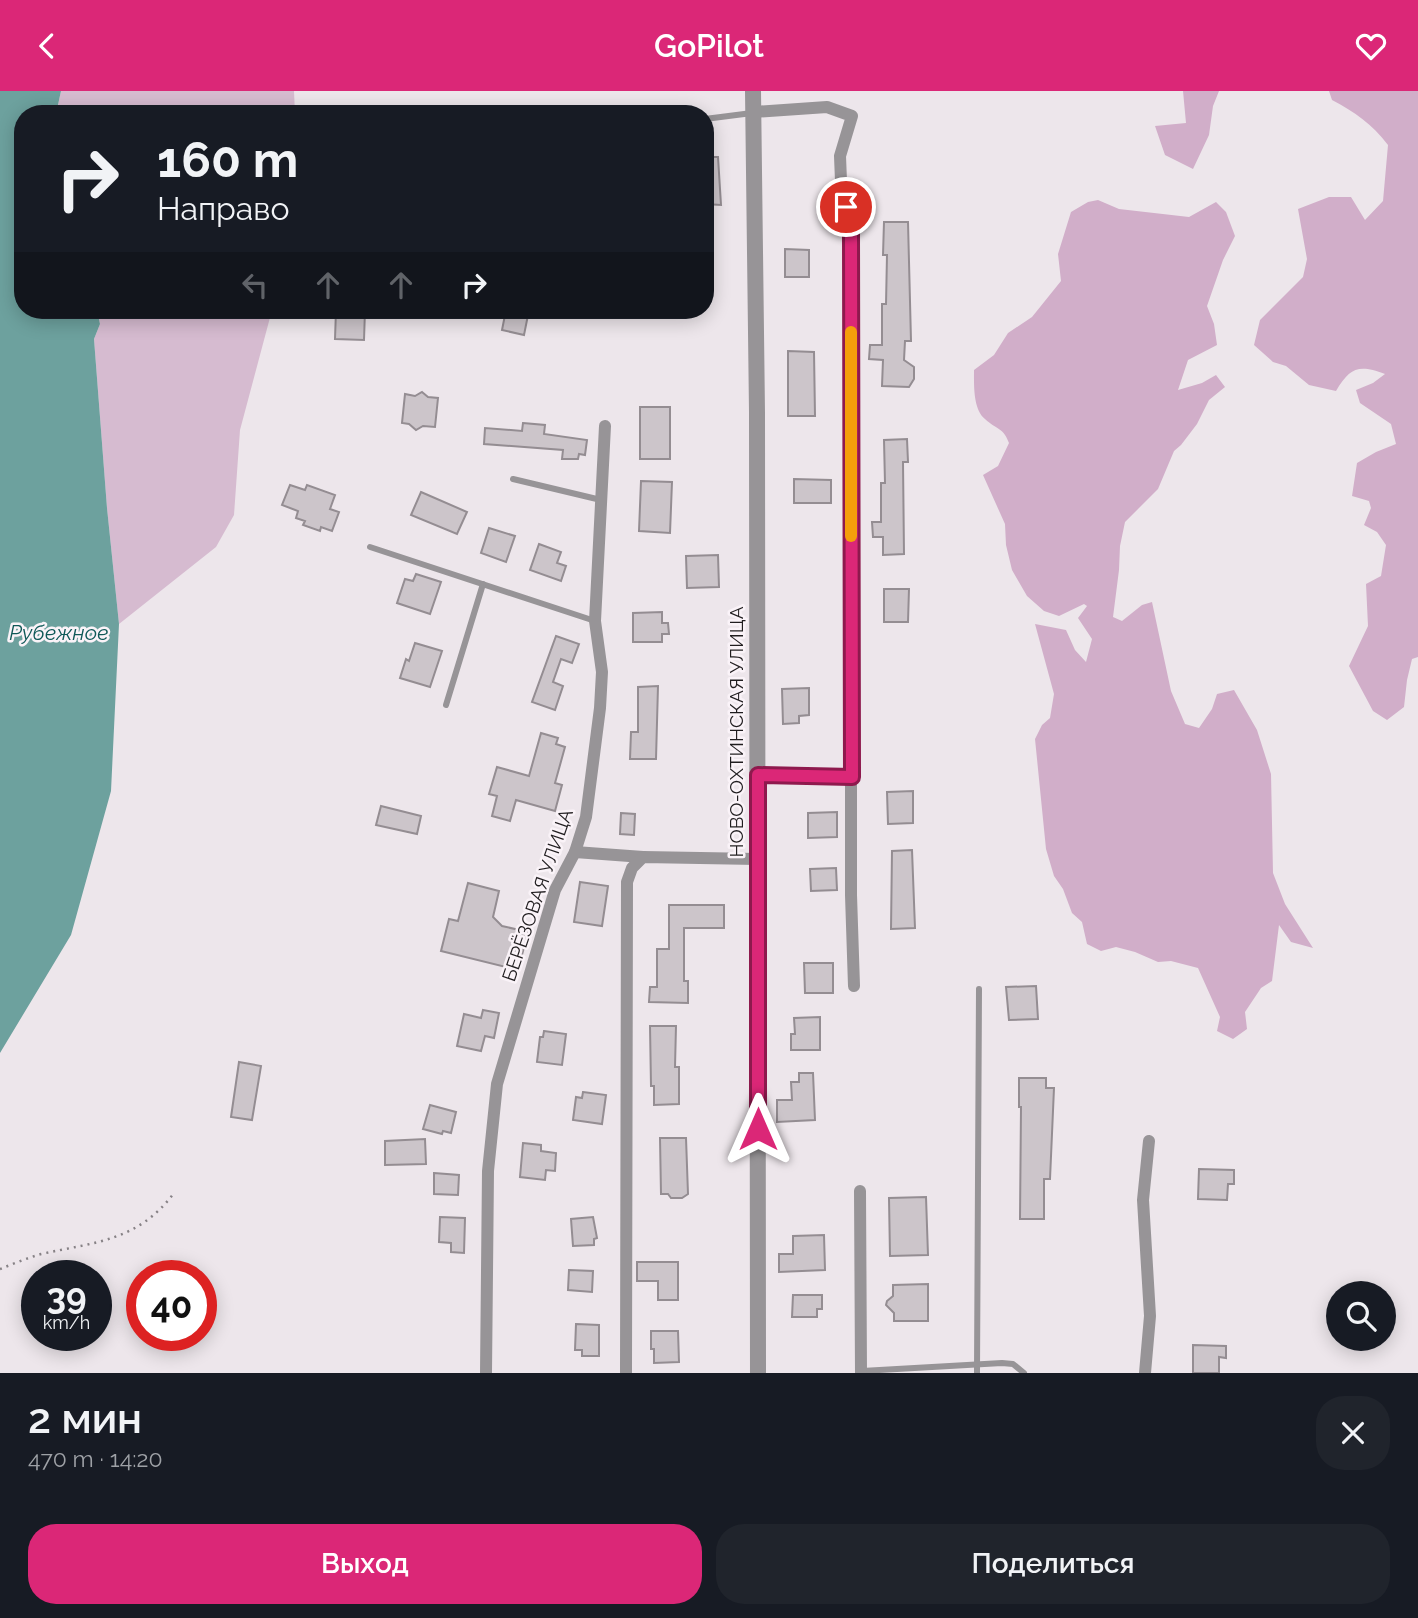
<!DOCTYPE html>
<html lang="ru">
<head>
<meta charset="utf-8">
<style>
	:root { --surface:#171b24; --page:#20242c; --text:#f1f3f6; --muted:#9ea1a6; --accent:#db2777 }
	body { margin:0; font-family:Raleway,sans-serif; background:var(--page); color:var(--text); height:100vh; display:flex; flex-direction:column; font-size:26px; white-space:nowrap }
	* { box-sizing:border-box; margin:0 }
	p { font-size:23px; color:var(--muted) }
	.icon { flex:none; width:38px; height:38px; fill:none; stroke:currentColor; stroke-width:2; stroke-linecap:round; stroke-linejoin:round }
	.map { position:relative; height:1282px; overflow:hidden }
	.drawer { display:flex; flex-direction:column; background:var(--surface); flex:1 }
	.drawer>* { flex:none }
	.top-card { position:absolute; left:14px; top:14px; width:700px; height:214px; border-radius:28px; box-shadow:0 4px 18px #0003; background:#171b24; color:var(--text); overflow:hidden }
	.controls { position:absolute; left:1326px; top:1190px; display:grid; gap:14px }
	.controls a { display:grid; place-items:center; width:70px; height:70px; border-radius:50%; background:var(--surface); box-shadow:0 4px 18px #0003; font-size:35px }
	.speed { position:absolute; left:21px; top:1169px; display:flex; gap:14px; font-size:35px; font-weight:700; text-align:center }
	.speed>* { display:grid; place-content:center; width:91px; height:91px; border-radius:50%; background:var(--surface); box-shadow:0 4px 18px #0003; line-height:1 }
	.speed small { font-size:18px; font-weight:400 }
	.speed .limit { border:10px solid #d22; background:#fff; color:#111 }
	.pin { position:absolute; display:grid; place-items:center; width:60px; height:60px; color:#fff; margin:-30px; border:4px solid #fff; border-radius:50%; box-shadow:0 2px 7px #0007 }
	.me { position:absolute; width:77px; margin:-38px; rotate:0deg; stroke-linejoin:round; filter:drop-shadow(0 0 5px #0008) }
	.turn { display:flex; align-items:center; gap:24px; height:147px; padding:0 28px; font-size:32px }
	.turn .icon { width:91px; height:91px; stroke-width:2.5 }
	.turn b { display:block; font-size:49px; line-height:60px }
	.lanes { display:flex; align-items:center; height:66px; padding:0 28px; background:#0003; justify-content:center; gap:35px; direction:ltr }
	.lanes .off { opacity:.35 }
	.round { display:grid; place-items:center; flex:none; width:74px; height:74px; border-radius:28px; background:var(--page) }
	.head { display:flex; align-items:center; justify-content:space-between; height:119px; padding:0 28px }
	h1 { font-size:42px; font-weight:600; line-height:52px }
	.action { display:flex; gap:14px; margin-top:auto; padding:14px 28px }
	.action a { flex:1; height:80px; border-radius:28px; background:var(--accent); color:#fff; font-size:28px; font-weight:600; line-height:80px; text-align:center }
	.action a+a { background:var(--page); color:var(--text) }
	header { display:flex; justify-content:space-between; align-items:center; height:91px; padding:0 28px; background:var(--accent); color:#fff; font-size:32px; font-weight:600 }
	.map>svg:first-child { display:block }
	.green { fill:#d6bbd0 }
	.forest { fill:#d1aec9 }
	.water { fill:#6da19e }
	.building { fill:#ccc5ca; stroke:#948d92; stroke-width:2 }
	.lines { fill:none; stroke-linecap:round; stroke-linejoin:round }
	.path { stroke:#878286; stroke-width:2.5; stroke-dasharray:2 5; stroke-linecap:butt }
	.service { stroke:#979497; stroke-width:6 }
	.minor { stroke:#979497; stroke-width:12 }
	.tertiary { stroke:#979497; stroke-width:16 }
	.route-casing { stroke:#8e194d; stroke-width:18 }
	.route { stroke:#db2777; stroke-width:12 }
	.slow { stroke:#f59e0b; stroke-width:12 }
	.labels { text-anchor:middle; stroke-width:5; stroke-linejoin:round; paint-order:stroke }
	.street-label { font-size:19px; fill:#201d1f; stroke:#faf3f8 }
	.water-label { font-size:21px; font-style:italic; fill:#0f5958; stroke:#faf3f8 }
</style>
</head>
<body>
<header><svg class="icon" aria-label="back" viewBox="0 0 24 24"><path d="M15 5l-7 7 7 7"/></svg>GoPilot<svg class="icon" aria-label="heart" viewBox="0 0 24 24"><path d="M12 20l-8-8c-3-5 5-10 8-4 3-6 11-1 8 4z"/></svg></header>
<div class="map">
<svg width="1418" height="1282" viewBox="0 0 1418 1282">
	<rect width="100%" height="100%" fill="#ede6eb"/>
	<g class="green">
		<path d="M61,0H294L295,23H56Z"/>
		<path d="M97,219H272L240,339L234,424L216,456L119,533L107,417L94,248L100,233Z"/>
	</g>
	<g class="forest">
		<path d="M1183,0H1219L1213,15L1209,44L1193,78L1165,64L1155,35L1186,32Z"/>
		<path d="M1329,0H1418V566L1412,568L1407,589L1404,616L1387,629L1373,620L1349,575L1368,535L1366,493L1381,485L1386,454L1377,441L1364,434L1371,417L1369,410L1352,405L1357,372L1376,361L1396,353L1391,333L1360,312L1356,299L1373,292L1385,283C1358,273 1350,277 1336,300L1309,294L1286,275L1273,271L1254,254L1260,229L1303,186L1307,168L1298,118L1329,106H1351L1365,129L1383,110L1388,54C1372,33 1355,21 1332,9Z"/>
		<path d="M1098,109L1119,118L1189,126L1216,111L1226,121L1235,145L1223,169L1207,215L1214,233L1217,254L1188,269L1178,299L1202,292L1216,284L1225,296L1209,309L1197,333L1181,354L1174,360L1158,398L1125,431L1120,455L1119,479L1113,526L1122,530L1142,514L1152,511L1171,600L1185,633L1199,637L1212,618L1217,603L1234,599L1257,639L1271,683L1273,782L1285,813L1313,857L1291,851L1279,834L1272,890L1261,897L1245,921L1247,938L1233,948L1217,940L1220,926L1198,877L1171,870L1158,871L1135,861L1116,856L1101,860L1087,853L1082,831L1072,822L1063,798L1054,785L1046,758L1035,648L1042,634L1050,627L1054,603L1035,533L1066,539L1075,559L1086,571L1092,548L1078,527L1087,515L1084,513L1059,525L1044,520L1027,505L1012,479L1006,454L1005,433L983,384L998,375L1009,352C1003,336 997,339 985,328C973,318 974,294 974,279L994,264L1008,242L1032,226L1061,190L1058,163L1071,121L1088,111Z"/>
	</g>
	<path class="water" d="M0,0H61L56,23H23V219H97L100,233L94,248L107,417L119,533L111,700L71,844L0,962Z"/>
	<g class="building">
		<path d="M705,66H718L721,114L705,113Z"/>
		<path d="M884,131H908L911,250H905L904,269L914,276V288L909,296L882,295L883,269L869,268L870,254H882V213H886L887,164H883Z"/>
		<path d="M785,158L809,159V186H785Z"/>
		<path d="M336,219H365L364,249L335,248Z"/>
		<path d="M506,219H529L524,244L502,239Z"/>
		<path d="M788,260L814,261L815,325H788Z"/>
		<path d="M422,301L428,306L438,307L435,336L423,335L416,339L409,333L402,332L405,303L415,305Z"/>
		<rect x="640" y="316" width="30" height="52"/>
		<path d="M523,332L545,334L544,343L587,349L585,364L579,363L578,368H562L563,359L484,353L485,337L522,340Z"/>
		<path d="M907,348L908,371H903L904,463L883,464V446H873L872,431H881V392H885L884,349Z"/>
		<path d="M794,388L831,389V412H794Z"/>
		<path d="M641,390L672,391L670,442L639,440Z"/>
		<path d="M290,394L305,399L307,394L335,404L330,418L339,421L332,440L321,436L320,440L303,434L305,430L296,427L298,420L282,414Z"/>
		<path d="M421,401L467,421L457,443L411,424Z"/>
		<path d="M489,437L515,445L506,471L481,462Z"/>
		<path d="M539,453L561,461L557,472L566,475L561,490L530,479Z"/>
		<path d="M718,464L719,496L687,497L686,465Z"/>
		<path d="M416,483L441,491L430,523L397,512L405,488L413,490Z"/>
		<path d="M884,498H909L908,531H884Z"/>
		<path d="M662,521V532H668L669,543H662V551H633V522Z"/>
		<path d="M556,545L579,553L572,572L561,568L553,591L563,595L555,619L532,611Z"/>
		<path d="M415,552L442,560L430,596L400,587L406,568L409,570Z"/>
		<path d="M658,595L656,668H630L631,641H638V596Z"/>
		<path d="M809,597V624L799,625V632L783,633L782,598Z"/>
		<path d="M541,642L558,647L556,653L565,656L555,692L562,694L555,720L516,709L510,730L492,725L497,705L489,703L497,676L529,685Z"/>
		<path d="M913,700V732L888,733L887,701Z"/>
		<path d="M381,715L421,725L417,743L376,734Z"/>
		<path d="M837,721V746L808,747V722Z"/>
		<path d="M621,722L635,723L634,744L620,743Z"/>
		<path d="M912,759L915,837L891,838L892,760Z"/>
		<path d="M836,777L837,799L811,800L810,778Z"/>
		<path d="M580,791L608,795L602,835L574,831Z"/>
		<path d="M468,792L499,800L493,826L502,835L528,841L518,879L441,860L449,828L458,830Z"/>
		<path d="M669,814H724V837H684V890H688V912L649,911L650,896H657V858H669Z"/>
		<path d="M804,872H833V902H805Z"/>
		<path d="M1036,895L1038,928L1009,929L1006,896Z"/>
		<path d="M483,919L499,922L494,947L485,945L481,960L457,955L464,923L481,927Z"/>
		<path d="M820,926V959H791V943H795L794,927Z"/>
		<path d="M650,935H676L675,976H679V1013L654,1014V995H651Z"/>
		<path d="M544,940L566,943L562,974L537,971L540,946H543Z"/>
		<path d="M239,971L261,975L252,1029L231,1026Z"/>
		<path d="M799,982H813L815,1029L777,1031V1009H792L791,991H799Z"/>
		<path d="M1019,987H1046V997H1054L1050,1088H1044V1128H1020L1021,1016H1019Z"/>
		<path d="M583,1001L606,1004L602,1033L573,1029L576,1006L582,1007Z"/>
		<path d="M430,1014L456,1021L451,1042L443,1040L442,1043L423,1038Z"/>
		<path d="M660,1047H686L688,1103L682,1107H671L668,1103H661Z"/>
		<path d="M425,1048L426,1073L385,1074V1050Z"/>
		<path d="M523,1052L541,1054V1060L556,1062L555,1080L546,1079L545,1089L520,1086Z"/>
		<path d="M1199,1078L1234,1079V1093H1228L1227,1109L1198,1108Z"/>
		<path d="M434,1082L459,1084L458,1104L434,1103Z"/>
		<path d="M926,1106L928,1164L890,1165L889,1107Z"/>
		<path d="M440,1126L465,1127L464,1162L451,1161V1152L439,1151Z"/>
		<path d="M593,1126L597,1147L594,1148V1154L573,1155L571,1128Z"/>
		<path d="M824,1144L825,1179L779,1181V1163H793V1145Z"/>
		<path d="M637,1171H678V1209H658V1190H637Z"/>
		<path d="M569,1179L593,1180L592,1201L568,1199Z"/>
		<path d="M928,1193V1230H894V1222L886,1214L887,1210L893,1205V1194Z"/>
		<path d="M793,1204H822V1218H817V1226H792Z"/>
		<path d="M576,1233L599,1234V1265H582V1259H575Z"/>
		<path d="M651,1240H678L679,1271L654,1272V1258H651Z"/>
		<path d="M1193,1254L1226,1255V1267L1219,1266V1282H1193Z"/>
	</g>
	<g class="lines">
		<path class="path" d="M0,1178C13,1173 27,1167 41,1163C96,1151 138,1150 174,1102"/>
		<g class="service">
			<path d="M705,28L752,22"/>
			<path d="M410,219H415"/>
			<path d="M513,388L601,409"/>
			<path d="M370,456L595,530"/>
			<path d="M446,614L483,493"/>
			<path d="M760,684L851,686"/>
			<path d="M862,1280L1002,1272L1013,1273L1024,1282"/>
			<path d="M977,1282L979,898"/>
		</g>
		<g class="minor">
			<path d="M754,21L827,16L852,25L840,65L841,90L851,142V804L854,895"/>
			<path d="M575,761L643,766"/>
			<path d="M860,1100L861,1282"/>
			<path d="M486,1282L488,1080L497,993L555,799L575,761L586,726L600,617L602,581L595,530L605,335"/>
			<path d="M626,1282L627,791L632,777L643,766L757,768"/>
			<path d="M1145,1282L1150,1225L1143,1109L1149,1050"/>
		</g>
		<path class="tertiary" d="M753,0L757,321L758,1282"/>
	</g>
	<g class="lines">
		<g class="route-casing">
			<path id="route" d="M758,1038V684L852,686L851,142L846,116"/>
		</g>
		<use href="#route" class="route"/>
		<path class="slow" d="M851,241V445"/>
	</g>
	<g class="labels">
		<g class="street-label">
			<text transform="translate(736 641) rotate(-90)" y="7">НОВО-ОХТИНСКАЯ УЛИЦА</text>
			<text transform="translate(537 804) rotate(-71)" y="7">БЕРЁЗОВАЯ УЛИЦА</text>
		</g>
		<g class="water-label">
			<text x="59" y="549">Рубежное</text>
		</g>
	</g>
</svg>
<div class="controls">
<a><svg class="icon" aria-label="search" viewBox="0 0 24 24"><circle cx="10" cy="10" r="6"/><path d="M15 15l6 6"/></svg></a>
</div>
<div class="speed"><div>39<small>km/h</small></div><div class="limit">40</div></div>
<div class="pin" style="left:846px;top:116px;background:#d93025"><svg class="icon" aria-label="arrive" viewBox="0 0 24 24"><path d="M6 21V4h12l-3 4 3 4H6"/></svg></div>
<svg class="me" style="left:758px;top:1038px" viewBox="-20 -20 40 40"><path d="M0-17L14 15 0 8-14 15z" fill="#db2777" stroke="#fff" stroke-width="4"/></svg>
<div class="top-card">
<div class="turn"><svg class="icon" aria-label="right" viewBox="0 0 24 24"><path d="M7 20v-9h11M14 6l5 5-5 5"/></svg><div><b>160 m</b>Направо</div></div>
<div class="lanes"><svg class="icon off" aria-label="left" viewBox="0 0 24 24"><path d="M17 20v-9H6M10 6l-5 5 5 5"/></svg><svg class="icon off" aria-label="ahead" viewBox="0 0 24 24"><path d="M12 20V5M6 11l6-6 6 6"/></svg><svg class="icon off" aria-label="ahead" viewBox="0 0 24 24"><path d="M12 20V5M6 11l6-6 6 6"/></svg><svg class="icon" aria-label="right" viewBox="0 0 24 24"><path d="M7 20v-9h11M14 6l5 5-5 5"/></svg></div>
</div>
</div>
<section class="drawer">
<div class="head"><div><h1>2 мин</h1><p>470 m · 14:20</p></div><a class="round"><svg class="icon" aria-label="close" viewBox="0 0 24 24"><path d="M6 6l12 12M18 6L6 18"/></svg></a></div>
<div class="action"><a>Выход</a><a>Поделиться</a></div>
</section>
</body>
</html>
